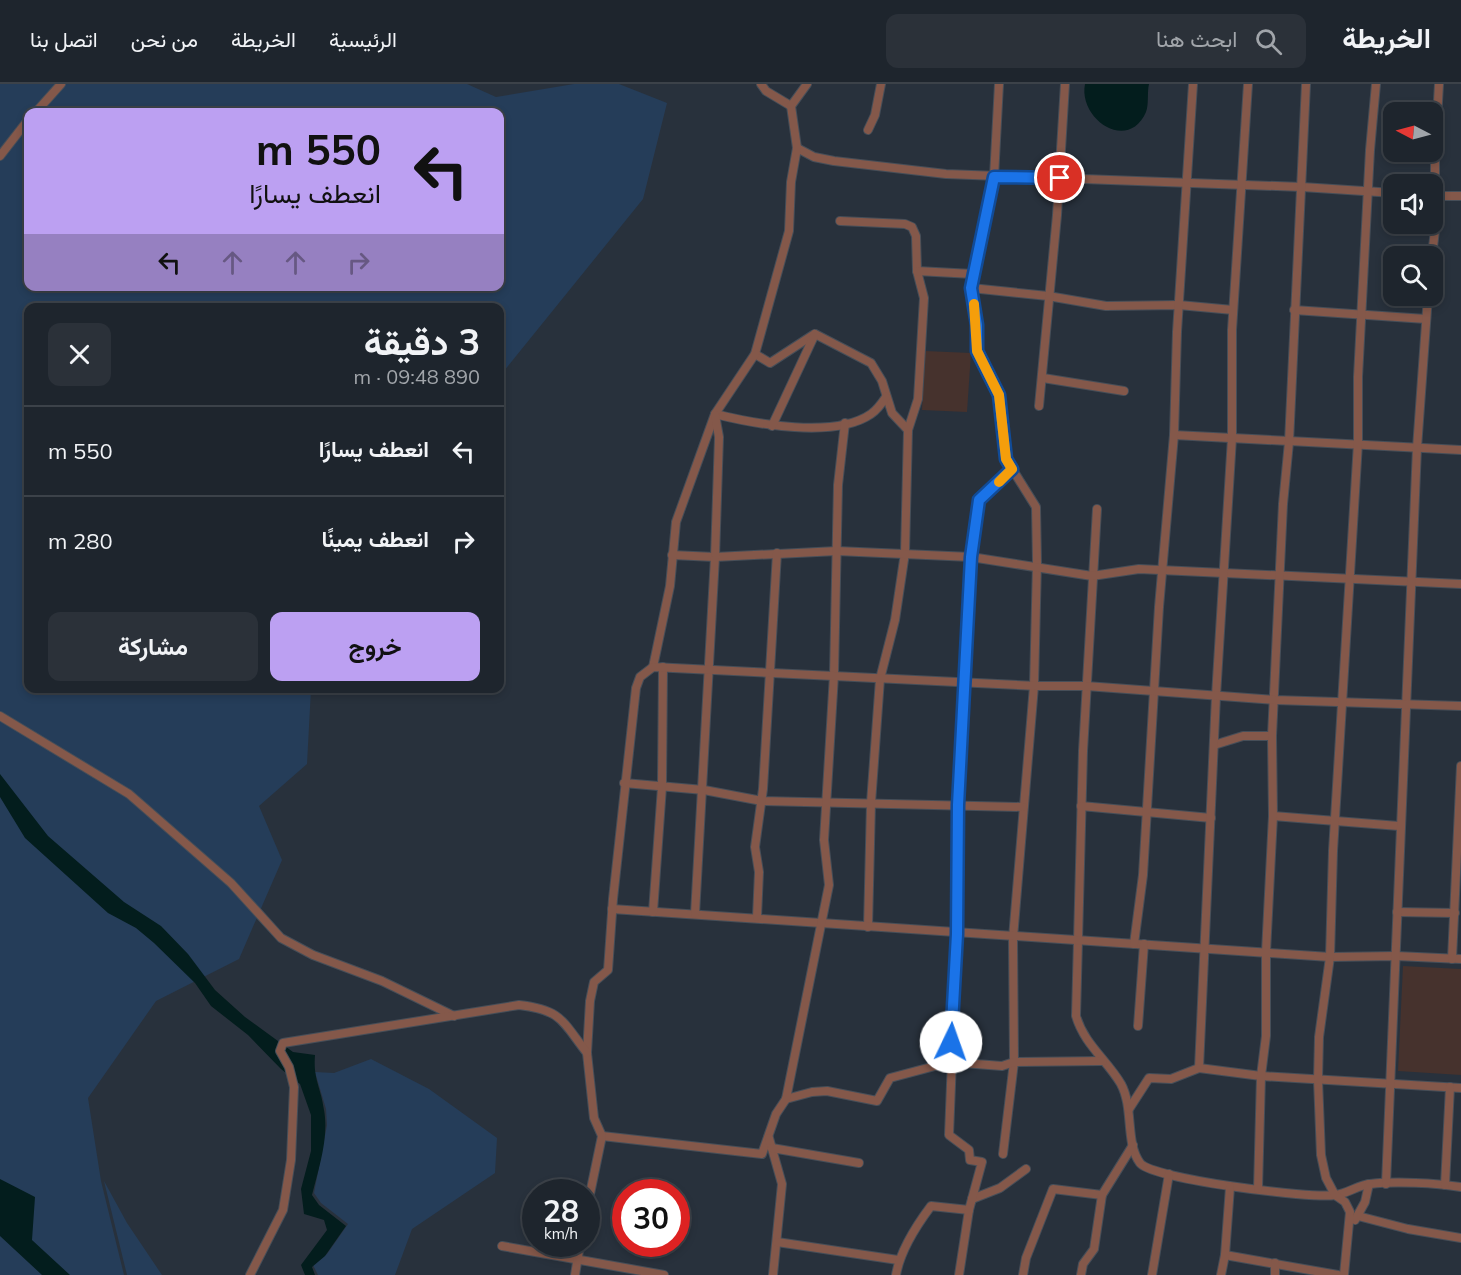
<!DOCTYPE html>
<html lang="ar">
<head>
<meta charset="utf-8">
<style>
	:root { --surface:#1e252d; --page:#2b3139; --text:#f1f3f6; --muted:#a1a5aa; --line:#3c4249; --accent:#bca0f2 }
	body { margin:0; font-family:Mulish,Vazirmatn,sans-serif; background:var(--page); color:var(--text); direction:rtl; height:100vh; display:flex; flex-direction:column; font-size:22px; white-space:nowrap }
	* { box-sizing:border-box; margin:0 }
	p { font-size:20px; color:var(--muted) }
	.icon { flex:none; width:33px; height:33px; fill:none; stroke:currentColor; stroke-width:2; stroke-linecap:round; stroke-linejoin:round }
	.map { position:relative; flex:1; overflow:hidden; direction:ltr }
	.details { position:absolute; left:24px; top:219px; width:480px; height:390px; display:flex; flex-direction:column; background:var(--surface); border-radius:12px; box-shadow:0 3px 9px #0003,0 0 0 2px var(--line); direction:rtl }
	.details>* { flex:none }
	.banner { position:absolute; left:24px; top:24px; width:480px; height:183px; border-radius:12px; box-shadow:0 3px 9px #0003,0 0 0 2px var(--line); direction:rtl; background:#bca0f2; color:#111; overflow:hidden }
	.needle { width:39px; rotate:276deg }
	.buttons { position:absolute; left:1383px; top:18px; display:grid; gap:12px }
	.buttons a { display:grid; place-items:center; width:60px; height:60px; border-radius:12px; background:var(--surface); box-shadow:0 3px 9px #0003,0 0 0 2px var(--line); font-size:30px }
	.speed { position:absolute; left:522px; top:1095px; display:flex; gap:12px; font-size:30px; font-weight:700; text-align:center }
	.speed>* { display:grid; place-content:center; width:78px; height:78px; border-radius:50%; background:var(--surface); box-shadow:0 3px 9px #0003,0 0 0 2px var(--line); line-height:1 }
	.speed small { font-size:15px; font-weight:400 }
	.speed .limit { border:9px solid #d22; background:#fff; color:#111 }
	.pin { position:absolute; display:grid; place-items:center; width:51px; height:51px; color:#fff; margin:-26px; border:3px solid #fff; border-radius:50%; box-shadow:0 2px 6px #0007 }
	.me { position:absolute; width:66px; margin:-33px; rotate:3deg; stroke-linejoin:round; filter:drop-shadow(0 0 4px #0008) }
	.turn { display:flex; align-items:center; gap:21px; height:126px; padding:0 24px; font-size:27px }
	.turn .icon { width:78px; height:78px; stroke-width:2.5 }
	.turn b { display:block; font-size:42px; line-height:51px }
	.lanes { display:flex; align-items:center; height:57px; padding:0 24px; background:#0003; justify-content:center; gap:30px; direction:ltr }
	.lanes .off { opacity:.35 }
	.round { display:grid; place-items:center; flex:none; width:63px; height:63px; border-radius:12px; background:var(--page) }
	.summary { display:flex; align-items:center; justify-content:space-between; height:102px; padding:0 24px }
	h1 { font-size:36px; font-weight:700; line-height:45px }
	.primary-button { display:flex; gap:12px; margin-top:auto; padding:12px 24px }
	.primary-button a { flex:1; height:69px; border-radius:12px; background:var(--accent); color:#111; font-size:24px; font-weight:700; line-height:69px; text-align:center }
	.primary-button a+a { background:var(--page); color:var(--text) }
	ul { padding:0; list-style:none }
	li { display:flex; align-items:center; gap:18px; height:90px; padding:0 24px; border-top:2px solid var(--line) }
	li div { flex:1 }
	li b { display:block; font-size:22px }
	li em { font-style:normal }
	header { display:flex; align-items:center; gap:36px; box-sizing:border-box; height:84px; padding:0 30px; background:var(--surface); border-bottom:2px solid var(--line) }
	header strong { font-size:28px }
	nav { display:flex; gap:33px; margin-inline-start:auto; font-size:21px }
	.search { width:420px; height:54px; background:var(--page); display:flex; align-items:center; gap:15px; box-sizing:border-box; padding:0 21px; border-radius:12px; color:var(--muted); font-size:22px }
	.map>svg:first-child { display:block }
	.education { fill:#46322d }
	.green { fill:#253d59; fill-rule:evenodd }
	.water { fill:#031d1d }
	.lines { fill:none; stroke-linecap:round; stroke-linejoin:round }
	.minor-casing { stroke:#464e58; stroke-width:10 }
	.minor { stroke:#84584a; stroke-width:8 }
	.route-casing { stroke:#114b97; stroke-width:15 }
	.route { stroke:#1a73e8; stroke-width:10 }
	.slow { stroke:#f59e0b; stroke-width:10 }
</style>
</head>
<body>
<header>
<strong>الخريطة</strong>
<div class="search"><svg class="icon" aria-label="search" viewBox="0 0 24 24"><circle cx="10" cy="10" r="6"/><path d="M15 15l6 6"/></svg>ابحث هنا</div>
<nav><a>الرئيسية</a><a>الخريطة</a><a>من نحن</a><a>اتصل بنا</a></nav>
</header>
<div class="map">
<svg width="1461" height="1191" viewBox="0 0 1461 1191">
	<rect width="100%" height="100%" fill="#28313c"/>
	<g class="education">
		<path d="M925,267L971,269L967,328L922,326Z"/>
		<path d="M1403,882L1461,885V991L1398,987Z"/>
	</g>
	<g class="green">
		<path d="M0,0H467L496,13L574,0H619L667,19L643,115L500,292V224H28V604L311,605L307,680L259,722L282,776L239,875L156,917L88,1014L101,1097L124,1191H0ZM28,28H500V202H28Z"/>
		<path d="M371,975L429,1005L497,1054L495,1089L412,1145L395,1191H318L313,1181L327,1170L348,1140L321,1119L314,1109L327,1041L326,1025L315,988L334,989Z"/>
		<path d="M104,1097L127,1139L162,1191H127Z"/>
	</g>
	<g class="water">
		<path d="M1085,0H1149C1147,8 1149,21 1146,28C1128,69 1078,35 1085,0Z"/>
		<path d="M0,690L48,752L124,818L161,842L188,870L215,906L245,933L293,968L315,971C313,996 321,1003 324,1026C329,1053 319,1084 312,1111L319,1121L346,1142L325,1172L312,1183L315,1191H305L301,1181L327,1146L324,1136L304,1130L301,1105L311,1067V1031L300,1000L281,985L248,951L211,922L195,899L154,859L136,844L108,829L25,754L0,713Z"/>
		<path d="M0,1095L35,1113L32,1156L70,1191H42L0,1152Z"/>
	</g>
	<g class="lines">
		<g class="minor-casing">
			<g id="minor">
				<path d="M761,0L766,7L791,22"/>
				<path d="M999,0L994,93L971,204L977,241V267L999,311L1006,375L1036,423L1037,479L1034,602L1013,854L1014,978L1003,1070"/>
				<path d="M36,28L61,0"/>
				<path d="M868,46L875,31L881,0"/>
				<path d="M797,64L814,73L834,77L946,90L1302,103L1394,109"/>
				<path d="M0,72L28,36"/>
				<path d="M1432,112H1461"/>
				<path d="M840,137L905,140L912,143L916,152L917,187L924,214L918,315L908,346"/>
				<path d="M1432,172L1435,146V70L1439,0"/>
				<path d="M917,187L973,190"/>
				<path d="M971,204L1048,212L1106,222L1179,221L1233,226"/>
				<path d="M1294,226L1426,235"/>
				<path d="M815,250L871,279L882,297L892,329L908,346L905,469L895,536L880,595L871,719L868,843"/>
				<path d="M755,270L770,279L813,251"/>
				<path d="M1043,294L1124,307"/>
				<path d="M1039,322L1057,131L1065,0"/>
				<path d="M715,330C755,340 835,355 871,330C877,326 882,319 886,313"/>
				<path d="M772,342L815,250"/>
				<path d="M1174,351L1461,366"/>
				<path d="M1097,425L1083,667L1076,932C1084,960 1107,976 1121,1000C1134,1024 1125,1059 1140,1079C1152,1095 1311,1115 1335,1111C1347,1110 1358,1101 1370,1100C1396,1097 1435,1099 1461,1103"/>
				<path d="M672,471L715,473L837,467L971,473L1092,492L1139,485L1461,500"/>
				<path d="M653,583L670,502L676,438L715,330L755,270L789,147L791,98L797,64L791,22L807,0"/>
				<path d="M0,632L129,710L231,799L281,854L313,871L382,897L454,932"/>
				<path d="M1214,661L1243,652H1272"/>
				<path d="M624,699L704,706L762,717L1023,723"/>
				<path d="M1081,722L1211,734"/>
				<path d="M1273,732L1399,742"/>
				<path d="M612,825L1330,873L1396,872L1461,875"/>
				<path d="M653,828L662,703L663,583"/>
				<path d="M1397,828L1455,829"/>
				<path d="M695,830L715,473L719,353L715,331"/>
				<path d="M757,833L759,788L755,763L763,705L777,469"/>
				<path d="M1134,860L1143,791L1159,523L1174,351L1177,248L1193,0"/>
				<path d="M1452,875L1461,682"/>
				<path d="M1138,942L1144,860"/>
				<path d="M1199,984L1216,612L1232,354V246L1248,0"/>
				<path d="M786,1015L812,1008L827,1007L877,1017L890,994L950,978L1002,982L1014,978L1103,977"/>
				<path d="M1129,1025L1149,994L1171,995L1199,984L1261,992L1461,1004"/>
				<path d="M602,1052L762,1070L776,1030L786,1015L829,801L824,756L834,591L838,401L845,339"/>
				<path d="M769,1054L782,1100L773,1191"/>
				<path d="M772,1064L859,1079"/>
				<path d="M1386,1100L1417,364L1428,212"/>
				<path d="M1445,1101L1450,1003"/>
				<path d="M1258,1105L1261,992L1266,952V868L1273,732L1272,652L1283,420L1289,358L1306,0"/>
				<path d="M972,1115L1000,1104L1026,1085"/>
				<path d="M586,1129L602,1052L594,1034L587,969L590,917L594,898L608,886L613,815L636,604L640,593L653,583L1037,602H1086L1275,616L1461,622"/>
				<path d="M1358,1132L1408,1145L1461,1154"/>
				<path d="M1355,1136L1365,1118L1369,1100"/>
				<path d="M777,1158L898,1176"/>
				<path d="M502,1162L664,1191"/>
				<path d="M1225,1171L1338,1191"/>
				<path d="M250,1191L283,1126L291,1076L294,1003L289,983L280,967L283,959L519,921C562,926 562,937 587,969"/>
				<path d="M575,1191L580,1160"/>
				<path d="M896,1191C900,1167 916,1142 931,1122L969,1126"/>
				<path d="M959,1191L969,1126L982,1078L970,1076L969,1066L949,1051L957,850L958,721L971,473L979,416L1012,385"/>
				<path d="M1023,1191L1026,1174L1053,1105L1102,1111L1133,1061"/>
				<path d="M1081,1191L1083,1180L1094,1165L1102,1111"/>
				<path d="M1152,1191L1169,1090"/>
				<path d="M1221,1191L1225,1171L1230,1103"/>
				<path d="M1275,1191V1179"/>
				<path d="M1344,1191L1350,1128L1345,1118L1335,1111L1326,1094L1321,1071L1318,996L1319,953L1330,873L1333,767L1358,359V293L1370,66L1376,0"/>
			</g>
		</g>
		<use href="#minor" class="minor"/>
	</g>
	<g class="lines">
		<g class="route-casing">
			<path id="route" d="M951,958L957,850L958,721L971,473L979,416L1012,385L1006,375L999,311L977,267V241L971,204L994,93L1060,94"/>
		</g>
		<use href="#route" class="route"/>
		<path class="slow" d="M974,220L977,267L999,311L1006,375L1012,385L999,398"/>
	</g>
</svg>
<div class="buttons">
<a><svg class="needle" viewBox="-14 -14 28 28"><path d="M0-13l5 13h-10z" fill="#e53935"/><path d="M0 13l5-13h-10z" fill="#a1a5aa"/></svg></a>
<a><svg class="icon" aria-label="sound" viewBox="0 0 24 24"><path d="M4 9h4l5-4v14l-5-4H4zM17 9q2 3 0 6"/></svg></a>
<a><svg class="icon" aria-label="search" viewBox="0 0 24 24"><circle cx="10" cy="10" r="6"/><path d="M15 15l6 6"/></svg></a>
</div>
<div class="speed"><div>28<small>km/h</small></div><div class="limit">30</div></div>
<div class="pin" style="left:1060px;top:94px;background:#d93025"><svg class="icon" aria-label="arrive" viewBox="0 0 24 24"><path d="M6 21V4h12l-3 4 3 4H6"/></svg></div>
<svg class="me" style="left:951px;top:958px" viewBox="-20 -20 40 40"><circle r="19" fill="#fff"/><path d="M0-13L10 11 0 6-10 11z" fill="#1a73e8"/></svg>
<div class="banner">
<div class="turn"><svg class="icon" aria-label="left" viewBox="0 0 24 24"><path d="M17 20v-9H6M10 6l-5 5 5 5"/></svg><div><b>550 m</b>انعطف يسارًا</div></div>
<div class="lanes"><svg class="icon" aria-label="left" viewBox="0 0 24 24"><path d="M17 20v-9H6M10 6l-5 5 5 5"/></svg><svg class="icon off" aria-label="ahead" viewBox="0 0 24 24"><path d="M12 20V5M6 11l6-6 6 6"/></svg><svg class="icon off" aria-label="ahead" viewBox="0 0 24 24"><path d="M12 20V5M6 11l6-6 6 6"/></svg><svg class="icon off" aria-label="right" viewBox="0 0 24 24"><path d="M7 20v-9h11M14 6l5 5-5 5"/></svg></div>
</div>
<section class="details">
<div class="summary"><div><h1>3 دقيقة</h1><p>890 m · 09:48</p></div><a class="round"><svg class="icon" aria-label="close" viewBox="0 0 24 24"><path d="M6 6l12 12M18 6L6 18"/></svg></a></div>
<ul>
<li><svg class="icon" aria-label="left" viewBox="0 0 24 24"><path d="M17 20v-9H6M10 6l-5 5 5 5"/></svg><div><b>انعطف يسارًا</b></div><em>550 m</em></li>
<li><svg class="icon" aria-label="right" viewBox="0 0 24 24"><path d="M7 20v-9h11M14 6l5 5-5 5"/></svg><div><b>انعطف يمينًا</b></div><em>280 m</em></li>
</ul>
<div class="primary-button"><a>خروج</a><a>مشاركة</a></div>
</section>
</div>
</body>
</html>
